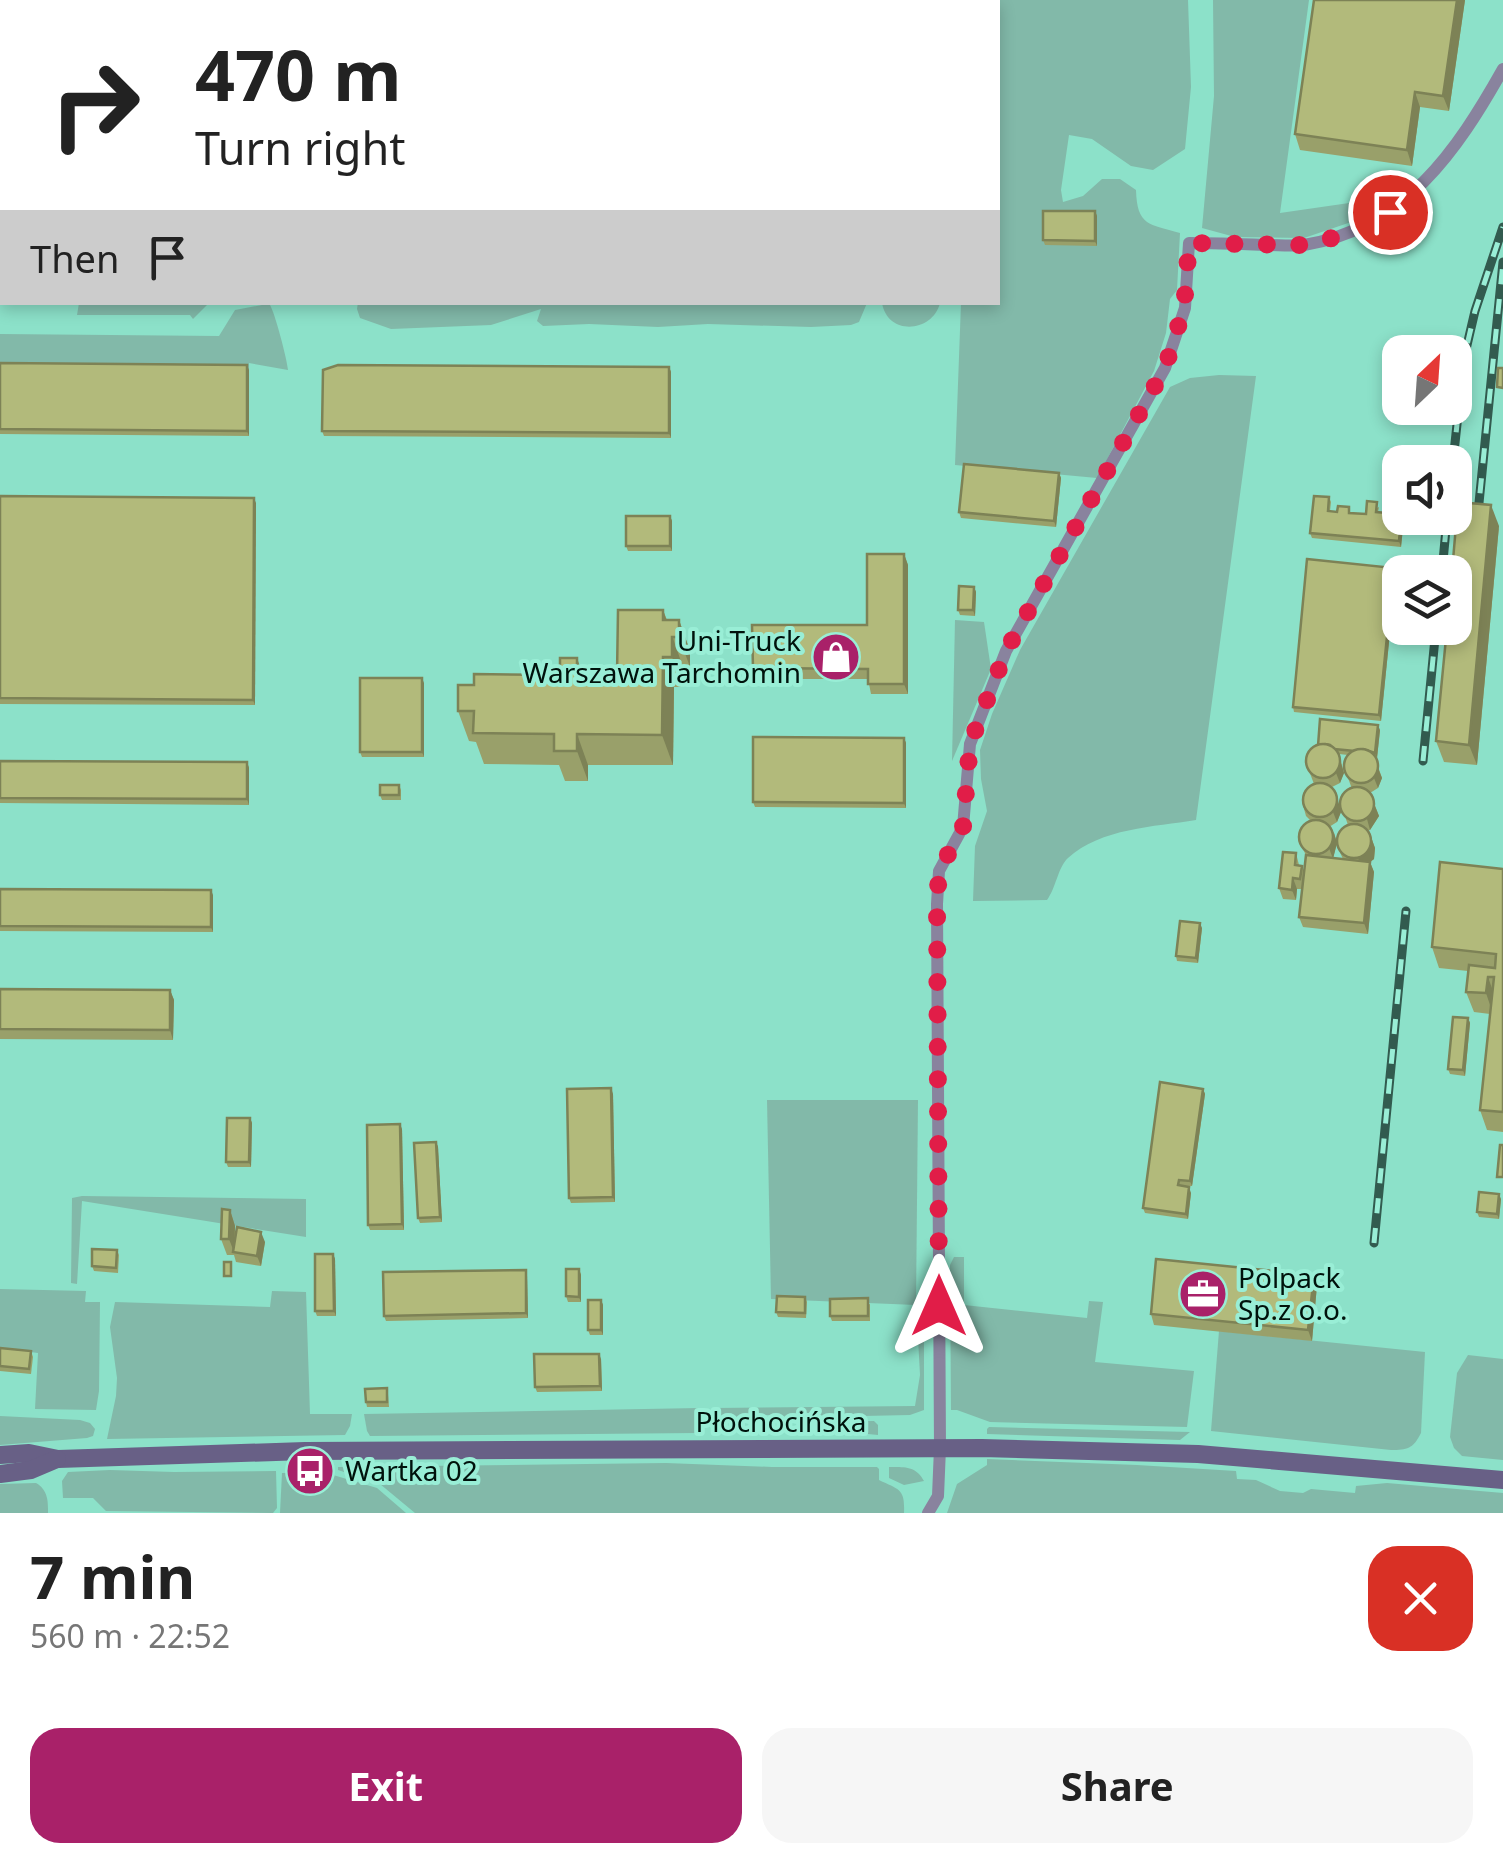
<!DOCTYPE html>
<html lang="en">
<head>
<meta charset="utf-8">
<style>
	:root { --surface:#fff; --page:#f6f6f6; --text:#222; --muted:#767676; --accent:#a92169 }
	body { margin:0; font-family:"Noto Sans",sans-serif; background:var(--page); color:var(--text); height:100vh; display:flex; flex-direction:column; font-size:38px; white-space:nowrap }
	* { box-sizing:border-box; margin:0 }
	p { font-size:32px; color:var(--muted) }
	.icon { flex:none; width:55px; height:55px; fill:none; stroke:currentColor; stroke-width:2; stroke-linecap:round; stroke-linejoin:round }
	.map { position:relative; height:1513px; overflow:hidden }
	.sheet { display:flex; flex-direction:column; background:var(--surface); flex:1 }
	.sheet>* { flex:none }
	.hud { position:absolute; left:0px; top:0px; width:1000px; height:305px; box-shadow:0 5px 15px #0003; background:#fff; color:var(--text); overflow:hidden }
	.needle { width:65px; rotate:25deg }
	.fabs { position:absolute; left:1382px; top:335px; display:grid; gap:20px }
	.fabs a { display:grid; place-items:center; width:90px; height:90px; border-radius:20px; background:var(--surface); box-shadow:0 5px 15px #0003; font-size:50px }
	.pin { position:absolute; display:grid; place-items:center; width:85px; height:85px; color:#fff; margin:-42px; border:5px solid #fff; border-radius:50%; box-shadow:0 2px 10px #0007 }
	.me { position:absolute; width:110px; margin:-55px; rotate:0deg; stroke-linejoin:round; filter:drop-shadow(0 0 8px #0008) }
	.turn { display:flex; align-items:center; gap:35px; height:210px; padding:0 30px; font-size:45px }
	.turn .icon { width:130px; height:130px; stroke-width:2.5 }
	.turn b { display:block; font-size:70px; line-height:85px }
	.then { display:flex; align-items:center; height:95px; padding:0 30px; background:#0003; gap:20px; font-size:38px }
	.round { display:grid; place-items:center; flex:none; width:105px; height:105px; border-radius:30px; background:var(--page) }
	.headline { display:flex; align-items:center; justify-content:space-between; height:170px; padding:0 30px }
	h1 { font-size:60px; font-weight:700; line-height:75px }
	.action { display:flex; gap:20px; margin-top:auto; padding:20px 30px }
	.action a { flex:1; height:115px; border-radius:30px; background:var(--accent); color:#fff; font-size:40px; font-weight:700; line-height:115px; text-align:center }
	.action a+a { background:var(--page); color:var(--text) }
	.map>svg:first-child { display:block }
	.green { fill:#82b9a9 }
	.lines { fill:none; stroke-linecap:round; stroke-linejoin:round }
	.street { stroke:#89839e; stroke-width:12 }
	.secondary { stroke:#686086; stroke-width:18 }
	.rail-casing { stroke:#325b4f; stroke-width:9 }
	.rail { stroke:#99eed6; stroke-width:5; stroke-dasharray:15; stroke-linecap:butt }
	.wall { fill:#99a06a; fill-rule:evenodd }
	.shaded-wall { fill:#7d8256 }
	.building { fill:#b2ba7b; stroke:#7d8256; stroke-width:2.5 }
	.route { stroke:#e11d48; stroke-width:18; stroke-dasharray:0 32.4 }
	.labels { text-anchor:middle; stroke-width:8; stroke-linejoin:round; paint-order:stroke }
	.poi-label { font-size:28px; fill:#00120c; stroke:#99eed6; text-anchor:start }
	.street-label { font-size:28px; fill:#00120c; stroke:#99eed6 }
</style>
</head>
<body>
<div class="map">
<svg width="1503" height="1513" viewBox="0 0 1503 1513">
	<rect width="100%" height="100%" fill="#8ce1c9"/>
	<g class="green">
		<rect x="593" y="0" width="195" height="2"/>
		<path d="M959,0H1188L1191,87L1185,149L1153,170L1131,166L1092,139L1069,135L1061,190L1063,202L1083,196L1102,179H1120L1136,190C1137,226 1149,224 1180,233L1177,290L1170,299L1166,333L1154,371L1097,478L955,465L961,303L998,302V2H959Z"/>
		<path d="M1213,0H1309L1280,213L1363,201L1366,217L1304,238L1235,237L1202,228L1214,96Z"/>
		<path d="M358,302H867V303L859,322L851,325L811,327L708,324L658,327L589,324L543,326L537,321L541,309L491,325L391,329L360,318L357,309Z"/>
		<path d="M79,303V302L209,303L193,319L190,315H77Z"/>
		<path d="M882,303H940C933,332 888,337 882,303Z"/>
		<path d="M262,305H270C275,313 287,359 288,370L249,363V370L0,368V334L219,336L235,310Z"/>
		<path d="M1219,375L1256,376L1196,820C1154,827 1101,828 1068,858C1058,867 1056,888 1047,900L973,901L975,846L987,811L981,779L980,750L992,714L1020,650L1170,387L1190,378Z"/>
		<path d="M955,620L984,622L991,669L952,761Z"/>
		<path d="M767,1100H918L916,1305L771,1299Z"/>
		<path d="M82,1196L306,1199V1237L82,1201L77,1284L71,1283L72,1198Z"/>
		<path d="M954,1257H964V1305L1087,1318L1089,1301L1103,1302L1095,1362L1194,1371L1187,1427L990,1422L957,1410H951L950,1265Z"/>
		<path d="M0,1289L86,1291L85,1302H100L99,1391L96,1410L35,1409L38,1353L0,1348Z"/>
		<path d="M272,1291L306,1292L310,1414H352L350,1426L345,1435L107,1439L116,1396L117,1378L110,1327L115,1302L270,1307Z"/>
		<path d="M1219,1331L1425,1352L1421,1433C1413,1449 1407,1450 1391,1450L1211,1431Z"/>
		<path d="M918,1338L924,1342V1410L910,1415L815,1417L814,1414H805V1417H783L782,1415H766V1417H745L715,1426L714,1408L915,1406L920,1375Z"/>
		<path d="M1468,1355L1503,1359V1460L1462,1456L1454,1448L1450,1437L1457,1373Z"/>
		<path d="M699,1408L701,1420L697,1433L370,1436L367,1431L364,1414Z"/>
		<path d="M0,1416L80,1420L90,1423L95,1429L93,1436L87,1438L0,1445Z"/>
		<path d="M874,1421L878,1425V1435L818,1429L815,1422Z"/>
		<path d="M989,1427L1190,1432L1180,1440L987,1434V1429Z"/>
		<path d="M987,1459L1137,1465L1236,1471L1237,1479L1256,1480L1280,1491L1303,1493L1311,1489L1355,1493L1356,1486L1387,1483L1503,1493V1513H947L957,1484L987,1465Z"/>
		<path d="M666,1463L772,1467H877L879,1469V1480C900,1490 905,1489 904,1513H415L380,1484L338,1470V1467Z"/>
		<path d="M889,1467C905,1467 916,1466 924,1481L904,1485L889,1478Z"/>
		<path d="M110,1470L174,1472L276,1471L277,1508L273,1513L106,1511L93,1498H63L62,1481L68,1472Z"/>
		<path d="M323,1472L377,1488L406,1513H280L282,1473Z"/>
		<path d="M36,1483C48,1490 48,1501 48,1513H0V1484Z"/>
	</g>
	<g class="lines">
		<path class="street" d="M928,1513L938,1496L940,1448L937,904L939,871L963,827L970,744L1006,651L1165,368L1185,308L1189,243C1214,243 1240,244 1266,245C1278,245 1292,246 1304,245C1404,229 1457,151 1503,69"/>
		<g class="secondary">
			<path d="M0,1455L29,1453L58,1459L305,1451L982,1448L1198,1454L1503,1480"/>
			<path d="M0,1474L31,1470L57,1459"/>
		</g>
		<g class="rail-casing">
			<g id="rail">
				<path d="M1453,462L1464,358L1475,311L1503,227"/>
				<path d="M1477,523L1503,262"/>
				<path d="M1442,572L1447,518"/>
				<path d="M1423,761L1436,628"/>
				<path d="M1374,1243L1406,911"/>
			</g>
		</g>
		<use href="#rail" class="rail"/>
	</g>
	<g class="wall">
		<path d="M80,0H147L134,2H80Z"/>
		<path d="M1465,0L1449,111L1420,107L1412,166L1300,150L1295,134Z"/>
		<path d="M1095,211L1097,216V246L1045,245L1043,240Z"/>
		<path d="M0,363L249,370V436L0,434Z"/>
		<path d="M669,367L671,372V438L324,436L322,431Z"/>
		<path d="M1059,473L1061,478L1056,527L961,518L959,512Z"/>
		<path d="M0,496L256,503L255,705L0,704Z"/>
		<path d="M1329,497L1331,502L1330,511L1366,514L1379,507L1378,512L1404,518L1401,547L1312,538L1310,533Z"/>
		<path d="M670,516L672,521V551H628L626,546Z"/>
		<path d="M1499,526L1477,765L1444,762L1436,741Z"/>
		<path d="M904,554L908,565V694H871L868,679H756L753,668L867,625Z"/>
		<path d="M1394,568L1396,573L1381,721L1294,712L1293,707Z"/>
		<path d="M974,587L976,592L975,616L960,615L958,610Z"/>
		<path d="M663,610L667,620H679L690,651V667H683V687H674L673,765H588V781H565L559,765L484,764L476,742L469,741L458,711L474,685L583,675H617Z"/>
		<path d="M424,683V757H362L360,752Z"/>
		<path d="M1380,730L1377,758H1375L1382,778L1378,788L1370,793L1379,816L1370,830L1366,831L1371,837L1375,848L1374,859L1370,862L1374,872L1368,934L1303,927L1299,917L1302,889H1297L1296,900L1283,899L1279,888L1296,853L1299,865L1302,866L1304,872L1306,855L1299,842L1310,820L1306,816L1303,805L1314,784L1305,760ZM1339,754L1348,755L1343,764L1352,789L1340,802L1348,825L1337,846L1343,859L1333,858L1337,843L1334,833L1329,827L1337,822L1341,812L1330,788L1340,783L1344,773Z"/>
		<path d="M904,738L906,743V808L755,807L753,802Z"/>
		<path d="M0,761L247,762L249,768V805L0,803Z"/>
		<path d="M399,785L401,790V800H382L380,795Z"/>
		<path d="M1503,869V1132L1487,1130L1480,1110L1490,1014L1474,1012L1466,992L1468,971L1439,968L1432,947Z"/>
		<path d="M0,889L213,895V932L0,931Z"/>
		<path d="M1202,928L1198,963L1177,961L1176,956Z"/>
		<path d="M0,989L170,990L174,1000L173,1040L0,1039Z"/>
		<path d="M1468,1018L1470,1023L1465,1076L1450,1074L1448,1069Z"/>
		<path d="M1203,1089L1205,1094L1192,1186H1180L1191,1193L1188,1219L1145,1213L1143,1208Z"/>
		<path d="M613,1094L615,1202L571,1203L569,1198Z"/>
		<path d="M250,1118L252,1123L251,1167H228L226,1162Z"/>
		<path d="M402,1129L404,1230H370L368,1225Z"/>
		<path d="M436,1142L438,1147L442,1222L420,1223L418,1218Z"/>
		<path d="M1501,1199L1499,1219L1479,1217L1477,1212Z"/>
		<path d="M230,1210L235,1226V1238L265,1242L261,1266L236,1262L234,1255H227L221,1239Z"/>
		<path d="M117,1250L119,1255L118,1273L94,1271L92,1266Z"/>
		<path d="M333,1254L335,1259L336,1316H317L315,1311Z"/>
		<path d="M579,1269L581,1275V1302H568L566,1296Z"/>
		<path d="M526,1270L527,1275L528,1318L386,1321L384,1316Z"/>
		<path d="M1317,1285L1312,1341L1154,1325L1151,1314Z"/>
		<path d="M805,1297L807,1302L806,1318L778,1317L776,1312Z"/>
		<path d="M601,1300L603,1305V1335H590L588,1330Z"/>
		<path d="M870,1304V1321H832L830,1316Z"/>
		<path d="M0,1348L31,1351L33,1357L31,1374L0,1371Z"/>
		<path d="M601,1359L602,1391L537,1392L535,1387Z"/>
		<path d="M388,1394L389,1407H367L366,1402Z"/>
	</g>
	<g class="shaded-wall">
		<path d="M1457,0H1465L1449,111L1443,96Z"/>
		<path d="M1415,92L1420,107L1412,166L1407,150Z"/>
		<path d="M1095,211L1097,216V246L1095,241Z"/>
		<path d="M247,365L249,370V436L247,431Z"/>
		<path d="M669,367L671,372V438L669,433Z"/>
		<path d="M1059,473L1061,478L1056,527L1054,521Z"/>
		<path d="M254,498L256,503L255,705L253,700Z"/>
		<path d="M1491,505L1499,526L1477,765L1469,745Z"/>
		<path d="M670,516L672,521V551L670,546Z"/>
		<path d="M1401,518H1404L1401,547L1399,541Z"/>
		<path d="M904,554L908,565V694L904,684Z"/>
		<path d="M1394,568L1396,573L1381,721L1379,715Z"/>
		<path d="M974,587L976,592L975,616L973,610Z"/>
		<path d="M663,610L683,667V687L672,657L663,620Z"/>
		<path d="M679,620L690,651V667L679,637Z"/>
		<path d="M663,657L674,687L673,765L662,735Z"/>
		<path d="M577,658L588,689L577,675Z"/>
		<path d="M422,678L424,683V757L422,752Z"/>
		<path d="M1378,725L1380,730L1377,758L1375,753Z"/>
		<path d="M577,734L588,765V781L577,751Z"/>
		<path d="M904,738L906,743V808L904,803Z"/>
		<path d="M1338,753L1344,773L1340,783L1336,773Z"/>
		<path d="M247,762L249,768V805L247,799Z"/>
		<path d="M1378,768L1382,778L1378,788L1374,778Z"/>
		<path d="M1337,796L1341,812L1337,822L1333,812Z"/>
		<path d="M1375,806L1379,816L1370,830L1367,819Z"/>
		<path d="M1334,833L1337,843L1333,859L1329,848Z"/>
		<path d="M1371,837L1375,848L1374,859L1370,862L1374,872L1368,934L1364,923L1362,869L1358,858Z"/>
		<path d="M1293,878L1297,889L1296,900L1292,890Z"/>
		<path d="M211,890L213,895V932L211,927Z"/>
		<path d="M1200,923L1202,928L1198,963L1196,958Z"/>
		<path d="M1488,977L1495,997L1493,1014L1486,993Z"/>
		<path d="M170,990L174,1000L173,1040L170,1030Z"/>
		<path d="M1468,1018L1470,1023L1465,1076L1463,1070Z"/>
		<path d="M611,1088L613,1094L615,1202L613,1197Z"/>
		<path d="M1203,1089L1205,1094L1192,1186L1190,1181Z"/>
		<path d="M250,1118L252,1123L251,1167L249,1162Z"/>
		<path d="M400,1124L402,1129L404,1230L402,1224Z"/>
		<path d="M436,1142L438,1147L442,1222L440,1217Z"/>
		<path d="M1189,1187L1191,1193L1188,1219L1186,1214Z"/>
		<path d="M1499,1194L1501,1199L1499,1219L1497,1214Z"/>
		<path d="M230,1210L235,1226L234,1252L229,1239Z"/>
		<path d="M261,1232L265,1242L261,1266L257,1256Z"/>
		<path d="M333,1254L335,1259L336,1316L334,1311Z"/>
		<path d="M579,1269L581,1275V1302L579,1297Z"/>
		<path d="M526,1270L527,1275L528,1318L526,1313Z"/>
		<path d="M1314,1275L1317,1285L1312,1341L1308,1330Z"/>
		<path d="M601,1300L603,1305V1335L601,1330Z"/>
		<path d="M599,1354L601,1359L602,1391L600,1386Z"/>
	</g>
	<g class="building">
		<path d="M80,0H117L104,2H80Z"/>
		<rect x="418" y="0" width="173" height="2"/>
		<path d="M1314,0H1457L1443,96L1415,92L1407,150L1295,134Z"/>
		<path d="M0,198L2,212V280L0,281Z"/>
		<path d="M1043,211H1095V241L1043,240Z"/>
		<path d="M0,363L247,365V431L0,429Z"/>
		<path d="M338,365L669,367V433L322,431L323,370Z"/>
		<path d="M1498,368H1503V388L1497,387Z"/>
		<path d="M964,464L1059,473L1054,521L959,512Z"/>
		<path d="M1391,478H1400V518H1401L1399,541L1310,533L1314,496L1329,497L1328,511L1337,512L1338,506L1349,507V513L1366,514L1367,501L1377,502L1376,512L1387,513Z"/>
		<path d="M0,496L254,498L253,700L0,698Z"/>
		<path d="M1458,502L1491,505L1469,745L1436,741L1447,628H1455V572H1452Z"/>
		<rect x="626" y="516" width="44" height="30"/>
		<path d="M867,554H904V684H868V669L753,668L752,625H867Z"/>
		<path d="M1307,559L1394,568L1379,715L1293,707Z"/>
		<path d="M959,586L974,587L973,610H958Z"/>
		<path d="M618,610H663V620H679V637H672V657H663L662,735L577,734V751H554V734L473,733L474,711H458V685H474V674L560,675V658H577V675H617Z"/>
		<rect x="360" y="678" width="62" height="74"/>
		<path d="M1320,719L1378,725L1375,753L1363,749L1355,751L1334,749L1330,745L1325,744L1318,746Z"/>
		<path d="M753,737L904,738V803L753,802Z"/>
		<circle cx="1323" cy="761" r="17"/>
		<circle cx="1361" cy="766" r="17"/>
		<path d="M0,761L247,762V799L0,798Z"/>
		<circle cx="1320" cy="800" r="17"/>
		<rect x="380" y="785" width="19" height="10"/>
		<circle cx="1357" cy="804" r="17"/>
		<circle cx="1316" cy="837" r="17"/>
		<circle cx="1354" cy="841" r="17"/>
		<path d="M1283,852L1296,853L1295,865L1302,866L1300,879L1293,878L1292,890L1279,888Z"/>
		<path d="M1306,855L1370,862L1364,923L1299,917Z"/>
		<path d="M1440,862L1503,869V1112L1480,1110L1494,977H1488L1486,993L1466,992L1469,965L1495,968L1496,954L1432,947Z"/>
		<path d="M0,889L211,890V927L0,926Z"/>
		<path d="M1180,921L1200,923L1196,958L1176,956Z"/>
		<path d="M0,989L170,990V1030L0,1029Z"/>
		<path d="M1453,1017L1468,1018L1463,1070L1448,1069Z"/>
		<path d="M1160,1082L1203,1089L1190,1181L1179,1180L1178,1185L1189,1187L1186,1214L1143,1208Z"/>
		<path d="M611,1088L613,1197L569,1198L567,1089Z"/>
		<path d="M227,1118H250L249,1162H226Z"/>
		<path d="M400,1124L402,1224L368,1225L367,1125Z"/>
		<path d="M436,1142L440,1217L418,1218L414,1143Z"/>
		<path d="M1500,1145H1503V1177H1497Z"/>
		<path d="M1479,1192L1499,1194L1497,1214L1477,1212Z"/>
		<path d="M222,1209L230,1210L229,1239H221Z"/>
		<path d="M237,1227L261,1232L257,1256L233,1252Z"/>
		<path d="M92,1249L117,1250L116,1268L92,1266Z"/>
		<path d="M315,1254H333L334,1311H315Z"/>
		<path d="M1156,1259L1314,1275L1308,1330L1151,1314Z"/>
		<rect x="224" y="1262" width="7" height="14"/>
		<path d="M566,1269H579V1297L566,1296Z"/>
		<path d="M526,1270V1313L384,1316L383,1272Z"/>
		<path d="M777,1296L805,1297V1313L776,1312Z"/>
		<path d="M868,1298V1316H830V1299Z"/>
		<rect x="588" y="1300" width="13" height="30"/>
		<path d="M0,1348L31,1351L29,1369L0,1366Z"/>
		<path d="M534,1354H599L600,1386L535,1387Z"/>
		<path d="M387,1388V1402H366L365,1389Z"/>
	</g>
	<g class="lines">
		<path class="route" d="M939,1306L937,904L939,871L963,827L970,744L1006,651L1165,368L1184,308L1189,243L1301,245L1350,234L1390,212"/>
	</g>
	<defs>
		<g id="shop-disc" transform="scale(2.5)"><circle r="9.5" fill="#a92169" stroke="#99eed6"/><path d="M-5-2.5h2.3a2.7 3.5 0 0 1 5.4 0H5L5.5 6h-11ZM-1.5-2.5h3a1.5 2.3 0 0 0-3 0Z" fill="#fff"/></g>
		<g id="office-disc" transform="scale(2.5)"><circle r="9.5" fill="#a92169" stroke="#99eed6"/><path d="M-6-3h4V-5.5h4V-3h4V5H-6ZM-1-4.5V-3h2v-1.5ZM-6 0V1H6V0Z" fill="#fff"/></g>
		<g id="bus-disc" transform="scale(2.5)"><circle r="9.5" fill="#a92169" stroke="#99eed6"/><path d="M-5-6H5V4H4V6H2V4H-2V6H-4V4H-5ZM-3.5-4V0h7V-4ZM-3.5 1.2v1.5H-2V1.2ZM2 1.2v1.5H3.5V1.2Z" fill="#fff"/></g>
	</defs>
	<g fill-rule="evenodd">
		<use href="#shop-disc" x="836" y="657"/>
		<use href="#office-disc" x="1203" y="1294"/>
		<use href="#bus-disc" x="310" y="1471"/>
	</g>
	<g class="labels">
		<g class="poi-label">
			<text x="801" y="651" text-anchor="end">Uni-Truck<tspan x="801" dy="32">Warszawa Tarchomin</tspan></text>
			<text x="1238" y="1288">Polpack<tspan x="1238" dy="32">Sp.z o.o.</tspan></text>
			<text x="345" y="1481">Wartka 02</text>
		</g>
		<g class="street-label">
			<text x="781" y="1432">Płochocińska</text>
		</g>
	</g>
</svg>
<div class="fabs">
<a><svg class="needle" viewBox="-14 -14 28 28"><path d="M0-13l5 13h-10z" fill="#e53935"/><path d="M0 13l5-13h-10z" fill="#767676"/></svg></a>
<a><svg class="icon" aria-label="sound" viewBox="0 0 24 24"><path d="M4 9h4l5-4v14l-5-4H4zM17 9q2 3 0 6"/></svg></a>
<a><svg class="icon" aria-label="layers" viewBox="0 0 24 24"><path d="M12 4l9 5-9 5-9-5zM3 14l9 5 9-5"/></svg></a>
</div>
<div class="pin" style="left:1390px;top:212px;background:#d93025"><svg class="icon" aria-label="arrive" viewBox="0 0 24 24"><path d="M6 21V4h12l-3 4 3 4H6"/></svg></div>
<svg class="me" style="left:939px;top:1306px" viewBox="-20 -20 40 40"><path d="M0-17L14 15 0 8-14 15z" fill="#e11d48" stroke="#fff" stroke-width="4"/></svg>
<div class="hud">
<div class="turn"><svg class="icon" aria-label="right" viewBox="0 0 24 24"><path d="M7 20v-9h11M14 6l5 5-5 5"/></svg><div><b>470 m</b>Turn right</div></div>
<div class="then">Then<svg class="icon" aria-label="arrive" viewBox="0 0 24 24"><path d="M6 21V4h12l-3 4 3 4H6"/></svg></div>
</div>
</div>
<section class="sheet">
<div class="headline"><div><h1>7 min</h1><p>560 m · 22:52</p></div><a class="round" style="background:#d93025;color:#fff"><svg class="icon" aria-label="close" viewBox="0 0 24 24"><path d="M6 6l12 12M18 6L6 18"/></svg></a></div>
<div class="action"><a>Exit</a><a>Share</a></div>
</section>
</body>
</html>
